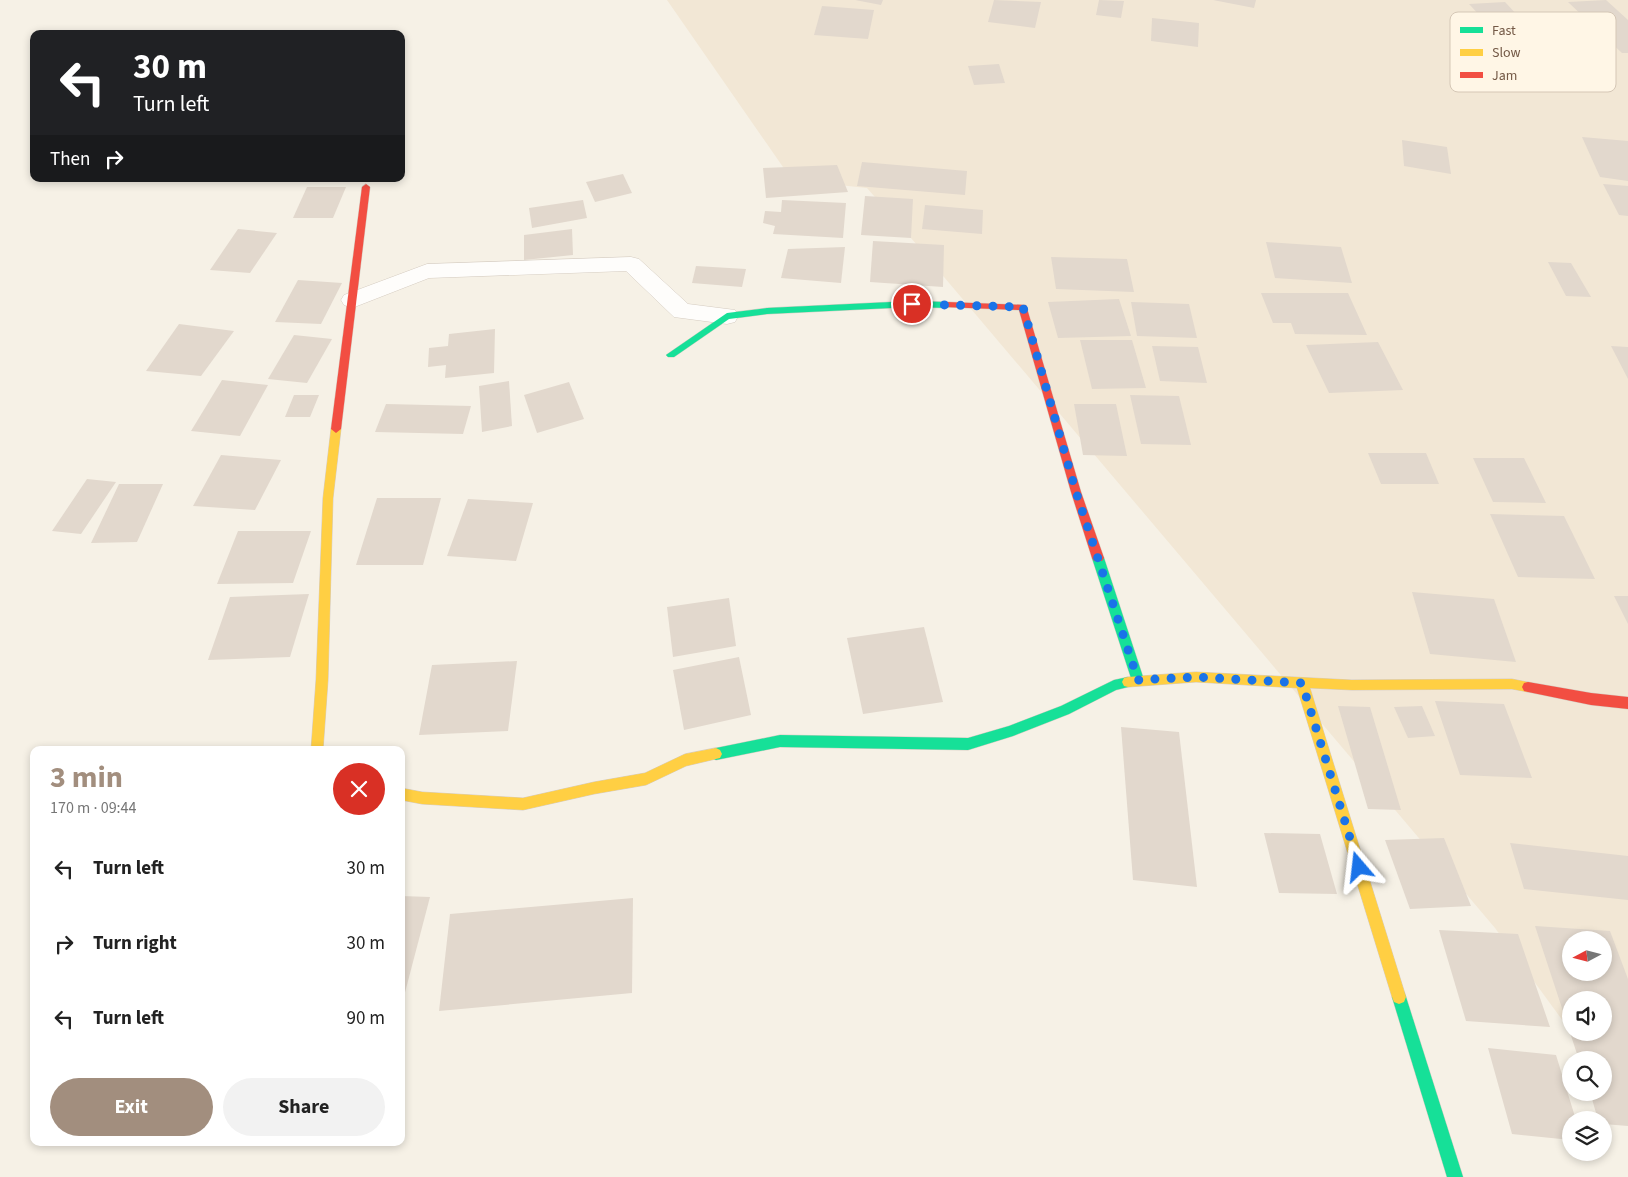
<!DOCTYPE html>
<html lang="en">
<head>
<meta charset="utf-8">
<style>
	:root { --surface:#fff; --page:#f2f2f2; --text:#222; --muted:#767676; --accent:#a28e7e }
	body { margin:0; font-family:"Source Sans 3",sans-serif; background:var(--page); color:var(--text); height:100vh; display:flex; flex-direction:column; font-size:19px; white-space:nowrap }
	* { box-sizing:border-box; margin:0 }
	p { font-size:16px; color:var(--muted) }
	.icon { flex:none; width:28px; height:28px; fill:none; stroke:currentColor; stroke-width:2; stroke-linecap:round; stroke-linejoin:round }
	.map { position:relative; flex:1; overflow:hidden }
	.panel { position:absolute; left:30px; top:746px; width:375px; height:400px; display:flex; flex-direction:column; background:var(--surface); border-radius:10px; box-shadow:0 2px 8px #0003 }
	.panel>* { flex:none }
	.top-card { position:absolute; left:30px; top:30px; width:375px; height:152px; border-radius:10px; box-shadow:0 2px 8px #0003; background:#202124; color:#fff; overflow:hidden }
	.needle { width:32px; rotate:263deg }
	.controls { position:absolute; left:1562px; top:931px; display:grid; gap:10px }
	.controls a { display:grid; place-items:center; width:50px; height:50px; border-radius:50%; background:var(--surface); box-shadow:0 2px 8px #0003; font-size:25px }
	.pin { position:absolute; display:grid; place-items:center; width:42px; height:42px; color:#fff; margin:-21px; border:2px solid #fff; border-radius:50%; box-shadow:0 1px 5px #0007 }
	.me { position:absolute; width:55px; margin:-28px; rotate:343deg; stroke-linejoin:round; filter:drop-shadow(0 0 4px #0008) }
	.turn { display:flex; align-items:center; gap:18px; height:105px; padding:0 20px; font-size:22px }
	.turn .icon { width:65px; height:65px; stroke-width:2.5 }
	.turn b { display:block; font-size:35px; line-height:42px }
	.then { display:flex; align-items:center; height:48px; padding:0 20px; background:#0003; gap:10px; font-size:19px }
	.round { display:grid; place-items:center; flex:none; width:52px; height:52px; border-radius:26px; background:var(--page) }
	.overview { display:flex; align-items:center; justify-content:space-between; height:85px; padding:0 20px }
	h1 { font-size:30px; font-weight:700; line-height:38px; color:var(--accent) }
	.primary-button { display:flex; gap:10px; margin-top:auto; padding:10px 20px }
	.primary-button a { flex:1; height:58px; border-radius:30px; background:var(--accent); color:#fff; font-size:20px; font-weight:700; line-height:58px; text-align:center }
	.primary-button a+a { background:var(--page); color:var(--text) }
	ul { padding:0; list-style:none }
	li { display:flex; align-items:center; gap:15px; height:75px; padding:0 20px }
	li div { flex:1 }
	li b { display:block; font-size:19px }
	li em { font-style:normal }
	.map>svg:first-child { display:block }
	.residential { fill:#f2e7d5; fill-rule:evenodd }
	.building { fill:#e2d8cd; fill-rule:evenodd }
	.lines { fill:none; stroke-linecap:round; stroke-linejoin:round }
	.street-casing { stroke:#d5ccc1; stroke-width:1 }
	.fast-casing { stroke:#d6ccc2; stroke-width:1 }
	.slow-casing { stroke:#d6ccc2; stroke-width:1 }
	.jam-casing { stroke:#d6ccc2; stroke-width:1 }
	.street { fill:#fefdfb; fill-rule:evenodd }
	.fast { fill:#16e098; fill-rule:evenodd }
	.slow { fill:#ffcf43; fill-rule:evenodd }
	.jam { fill:#f24e42; fill-rule:evenodd }
	.route { stroke:#1a73e8; stroke-width:9; stroke-dasharray:0 16.2 }
	.key { fill:#fff6e6; stroke:#d5c7b6; stroke-width:1 }
	.key-label { font-size:14px; fill:#745946 }
</style>
</head>
<body>
<div class="map">
<svg width="1628" height="1177" viewBox="0 0 1628 1177">
	<rect width="100%" height="100%" fill="#f6f1e6"/>
	<path class="residential" d="M667,0H1628V1109L1604,1076V1000H1571V1032L1495,928L911,238L867,188L792,180ZM1571,940H1604V972H1571Z"/>
	<g class="building">
		<path d="M855,0H883L881,5Z"/>
		<path d="M994,0L1041,2L1035,28L988,22Z"/>
		<path d="M1099,0L1124,1L1121,18L1096,15Z"/>
		<path d="M1213,0H1256L1254,8Z"/>
		<path d="M1606,0L1628,20V53H1622L1568,2Z"/>
		<path d="M1505,2L1533,32L1496,33L1469,4Z"/>
		<path d="M822,6L874,10L868,39L814,35Z"/>
		<path d="M1152,18L1199,23L1198,47L1151,41Z"/>
		<path d="M999,64L1005,83L974,85L968,66Z"/>
		<path d="M1582,137L1628,141V181L1600,177Z"/>
		<path d="M1402,140L1447,147L1451,174L1404,166Z"/>
		<path d="M862,162L967,171L965,195L857,186Z"/>
		<path d="M837,165L848,192L766,198L763,168Z"/>
		<path d="M623,174L632,193L595,202L586,182Z"/>
		<path d="M1603,184L1628,186V216L1619,215Z"/>
		<path d="M307,187H346L333,218H293Z"/>
		<path d="M865,196L913,199L911,238L861,235Z"/>
		<path d="M583,200L587,218L532,228L529,208Z"/>
		<path d="M782,200L846,203L843,238L773,234L775,226L763,223L765,211L781,212Z"/>
		<path d="M925,205L983,210L982,234L922,229Z"/>
		<path d="M238,229L277,233L250,273L210,270Z"/>
		<path d="M572,229L573,255L524,260V235Z"/>
		<path d="M873,241L944,245L943,287L870,282Z"/>
		<path d="M1266,242L1341,247L1352,283L1275,278Z"/>
		<path d="M845,247L841,283L781,278L788,249Z"/>
		<path d="M1051,257L1127,259L1134,292L1056,289Z"/>
		<path d="M1548,262L1571,263L1591,297L1566,296Z"/>
		<path d="M696,266L746,269L742,287L692,283Z"/>
		<path d="M298,280L342,283L321,324L275,322Z"/>
		<path d="M1261,293H1348L1367,335L1295,334L1291,323H1273Z"/>
		<path d="M1119,299L1131,336L1058,338L1048,302Z"/>
		<path d="M1131,302L1189,304L1197,338L1137,336Z"/>
		<path d="M179,324L234,331L201,376L146,371Z"/>
		<path d="M495,329L494,373L445,378L446,365L428,367L429,348L448,346L449,334Z"/>
		<path d="M294,335L332,339L307,383L268,379Z"/>
		<path d="M1080,340H1132L1146,388L1092,389Z"/>
		<path d="M1378,342L1403,390L1329,393L1306,345Z"/>
		<path d="M1152,346L1198,347L1207,383L1160,381Z"/>
		<path d="M1611,346L1628,347V379Z"/>
		<path d="M222,380L268,385L240,436L191,431Z"/>
		<path d="M509,381L512,426L482,432L479,386Z"/>
		<path d="M569,382L584,419L537,433L524,395Z"/>
		<path d="M294,395H319L310,417H285Z"/>
		<path d="M1130,395L1179,396L1191,445L1141,444Z"/>
		<path d="M386,404L471,406L463,434L375,432Z"/>
		<path d="M1074,404H1116L1127,456L1083,455Z"/>
		<path d="M1368,453H1426L1439,484H1381Z"/>
		<path d="M221,455L281,460L255,510L193,506Z"/>
		<path d="M1473,458H1524L1546,503L1493,502Z"/>
		<path d="M87,479L116,482L81,534L52,531Z"/>
		<path d="M119,484H163L137,542L91,543Z"/>
		<path d="M377,498H441L423,565H356Z"/>
		<path d="M468,499L533,503L516,561L447,556Z"/>
		<path d="M1490,514L1564,516L1595,579L1518,577Z"/>
		<path d="M238,531H311L293,583L217,584Z"/>
		<path d="M1412,592L1494,599L1516,662L1430,654Z"/>
		<path d="M309,594L290,657L208,660L230,597Z"/>
		<path d="M1614,596H1628V624Z"/>
		<path d="M729,598L736,646L673,657L667,607Z"/>
		<path d="M924,627L943,702L863,714L847,638Z"/>
		<path d="M739,657L751,715L684,730L673,670Z"/>
		<path d="M517,661L508,731L419,735L432,665Z"/>
		<path d="M1435,701L1504,704L1532,778L1460,775Z"/>
		<path d="M1338,706L1370,707L1401,810L1368,809Z"/>
		<path d="M1422,706L1435,736L1408,738L1394,707Z"/>
		<path d="M1121,727L1179,732L1197,887L1133,880Z"/>
		<path d="M1264,833L1320,834L1337,894L1279,893Z"/>
		<path d="M1444,838L1471,906L1410,909L1385,840Z"/>
		<path d="M1510,843L1628,856V900L1524,889Z"/>
		<path d="M401,896L430,897L402,1004H401Z"/>
		<path d="M633,898L632,993L439,1011L450,914Z"/>
		<path d="M1535,926L1610,931L1628,979V1126L1604,1124V1120H1598L1590,1092H1604V1060H1579ZM1571,940H1604V972H1571ZM1571,1000H1604V1032H1571Z"/>
		<path d="M1439,930L1518,934L1550,1027L1466,1021Z"/>
		<path d="M1488,1048L1556,1055L1576,1120H1571V1140L1512,1134Z"/>
	</g>
	<g class="lines">
		<g class="street-casing">
			<path id="street" d="M631,257L639,259L688,304L735,310L738,316L735,322L727,324L674,317L626,271L429,278L352,308L344,305L341,300L344,295L427,264Z"/>
		</g>
		<g class="fast-casing">
			<g id="fast">
				<path d="M912,301L947,302L952,305L947,308L912,307L767,314L729,319L674,357H668L666,355L727,313L767,308Z"/>
				<path d="M1098,553L1102,555L1104,558L1144,680L1142,684L1138,685L1133,683L1132,686L1116,690L1069,714L1013,736L968,750L780,747L716,760L712,758L710,754L712,750L716,748L780,735L968,738L1009,726L1061,706L1114,680L1128,677L1131,678L1092,558L1094,555Z"/>
				<path d="M1399,990L1404,992L1406,997L1463,1177H1447L1392,997L1394,992Z"/>
			</g>
		</g>
		<g class="slow-casing">
			<g id="slow">
				<path d="M336,425L341,429L333,498L328,680L323,750H311L316,680L323,498L331,429Z"/>
				<path d="M1196,672L1352,680L1512,679L1532,683L1534,687L1532,691L1528,692L1512,689L1352,690L1310,688L1406,997L1404,1002L1399,1004L1394,1002L1392,997L1297,688L1196,682L1128,687L1124,686L1122,682L1124,678L1128,677Z"/>
				<path d="M716,748L720,750L722,754L720,758L686,766L646,785L594,794L523,810L422,804L401,800V788L422,792L523,798L594,782L645,773L685,754Z"/>
			</g>
		</g>
		<g class="jam-casing">
			<g id="jam">
				<path d="M366,184L370,187L341,429L336,433L331,429L362,187Z"/>
				<path d="M947,302L1026,305L1081,492L1104,558L1102,561H1094L1092,558L1071,492L1019,310L944,307V303Z"/>
				<path d="M1528,682L1591,693L1628,697V709L1591,705L1528,692L1524,691L1522,687L1524,683Z"/>
			</g>
		</g>
		<use href="#street" class="street"/>
		<use href="#fast" class="fast"/>
		<use href="#slow" class="slow"/>
		<use href="#jam" class="jam"/>
	</g>
	<g class="lines">
		<path class="route" d="M912,304L1023,307L1076,492L1138,680L1196,677L1302,683L1359,867"/>
	</g>
	<rect x="1450" y="12" width="166" height="80" rx="8" class="key"/>
	<rect x="1460" y="27" width="23" height="6" fill="#16e098"/>
	<rect x="1460" y="49" width="23" height="7" fill="#ffcf43"/>
	<rect x="1460" y="72" width="23" height="6" fill="#f24e42"/>
	<g class="key-label">
		<text x="1492" y="35">Fast</text>
		<text x="1492" y="57">Slow</text>
		<text x="1492" y="80">Jam</text>
	</g>
</svg>
<div class="controls">
<a><svg class="needle" viewBox="-14 -14 28 28"><path d="M0-13l5 13h-10z" fill="#e53935"/><path d="M0 13l5-13h-10z" fill="#767676"/></svg></a>
<a><svg class="icon" aria-label="sound" viewBox="0 0 24 24"><path d="M4 9h4l5-4v14l-5-4H4zM17 9q2 3 0 6"/></svg></a>
<a><svg class="icon" aria-label="search" viewBox="0 0 24 24"><circle cx="10" cy="10" r="6"/><path d="M15 15l6 6"/></svg></a>
<a><svg class="icon" aria-label="layers" viewBox="0 0 24 24"><path d="M12 4l9 5-9 5-9-5zM3 14l9 5 9-5"/></svg></a>
</div>
<div class="pin" style="left:912px;top:304px;background:#d93025"><svg class="icon" aria-label="arrive" viewBox="0 0 24 24"><path d="M6 21V4h12l-3 4 3 4H6"/></svg></div>
<svg class="me" style="left:1359px;top:867px" viewBox="-20 -20 40 40"><path d="M0-17L14 15 0 8-14 15z" fill="#1a73e8" stroke="#fff" stroke-width="4"/></svg>
<div class="top-card">
<div class="turn"><svg class="icon" aria-label="left" viewBox="0 0 24 24"><path d="M17 20v-9H6M10 6l-5 5 5 5"/></svg><div><b>30 m</b>Turn left</div></div>
<div class="then">Then<svg class="icon" aria-label="right" viewBox="0 0 24 24"><path d="M7 20v-9h11M14 6l5 5-5 5"/></svg></div>
</div>
<section class="panel">
<div class="overview"><div><h1>3 min</h1><p>170 m · 09:44</p></div><a class="round" style="background:#d93025;color:#fff"><svg class="icon" aria-label="close" viewBox="0 0 24 24"><path d="M6 6l12 12M18 6L6 18"/></svg></a></div>
<ul>
<li><svg class="icon" aria-label="left" viewBox="0 0 24 24"><path d="M17 20v-9H6M10 6l-5 5 5 5"/></svg><div><b>Turn left</b></div><em>30 m</em></li>
<li><svg class="icon" aria-label="right" viewBox="0 0 24 24"><path d="M7 20v-9h11M14 6l5 5-5 5"/></svg><div><b>Turn right</b></div><em>30 m</em></li>
<li><svg class="icon" aria-label="left" viewBox="0 0 24 24"><path d="M17 20v-9H6M10 6l-5 5 5 5"/></svg><div><b>Turn left</b></div><em>90 m</em></li>
</ul>
<div class="primary-button"><a>Exit</a><a>Share</a></div>
</section>
</div>
</body>
</html>
